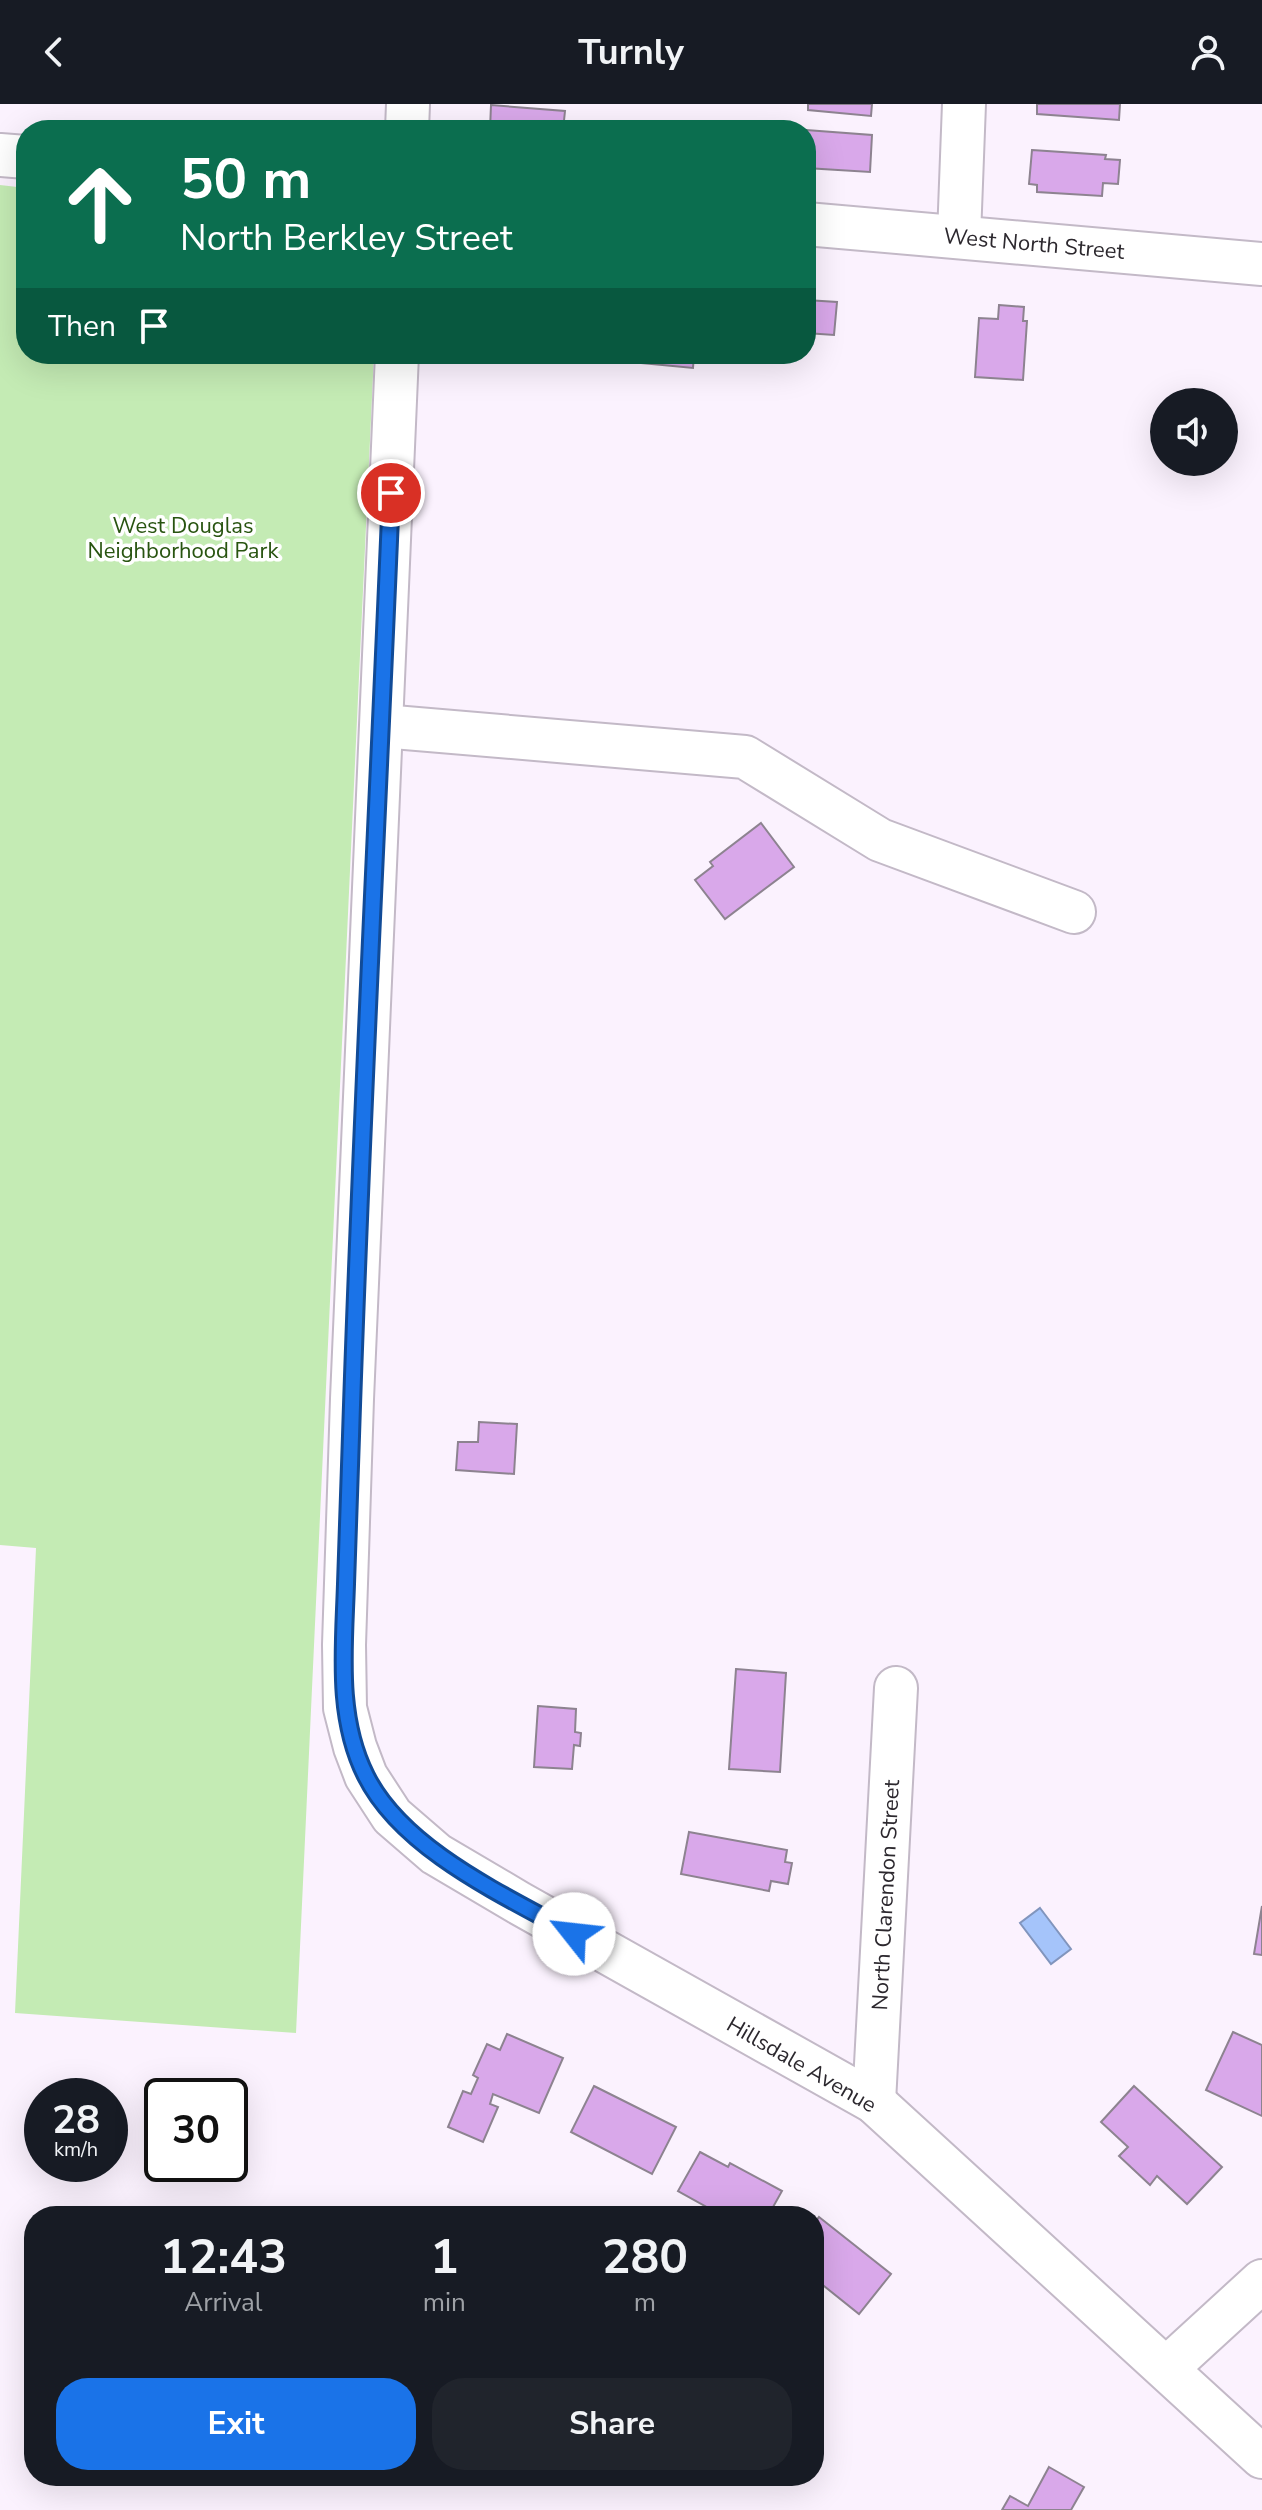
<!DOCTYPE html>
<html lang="en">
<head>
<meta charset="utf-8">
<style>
	:root { --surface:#171b24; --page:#20242c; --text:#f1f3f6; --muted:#9ea1a6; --accent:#1a73e8 }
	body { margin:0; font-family:"Nunito Sans",sans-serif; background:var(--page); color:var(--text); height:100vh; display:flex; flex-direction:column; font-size:30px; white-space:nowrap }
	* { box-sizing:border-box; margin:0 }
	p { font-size:26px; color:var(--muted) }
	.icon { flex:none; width:44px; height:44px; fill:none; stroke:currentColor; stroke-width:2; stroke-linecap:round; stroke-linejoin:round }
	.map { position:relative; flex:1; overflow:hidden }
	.panel { position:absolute; left:24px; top:2102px; width:800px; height:280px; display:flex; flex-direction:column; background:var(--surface); border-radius:32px; box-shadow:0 8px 32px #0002 }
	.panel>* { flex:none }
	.hud { position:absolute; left:16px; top:16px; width:800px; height:244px; border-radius:32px; box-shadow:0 8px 32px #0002; background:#0b6e4f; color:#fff; overflow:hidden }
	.buttons { position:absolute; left:1150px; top:284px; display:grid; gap:16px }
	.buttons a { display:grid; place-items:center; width:88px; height:88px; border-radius:50%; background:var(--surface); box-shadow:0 8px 32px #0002; font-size:40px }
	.speed { position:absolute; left:24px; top:1974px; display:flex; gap:16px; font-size:40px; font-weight:700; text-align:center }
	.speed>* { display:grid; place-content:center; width:104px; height:104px; border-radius:50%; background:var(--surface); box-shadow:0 8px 32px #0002; line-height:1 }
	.speed small { font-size:20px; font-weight:400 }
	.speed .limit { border:4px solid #111; border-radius:12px; background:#fff; color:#111 }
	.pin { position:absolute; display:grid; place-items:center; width:68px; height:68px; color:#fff; margin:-34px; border:4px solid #fff; border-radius:50%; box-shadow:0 2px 8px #0007 }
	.me { position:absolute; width:88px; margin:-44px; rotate:299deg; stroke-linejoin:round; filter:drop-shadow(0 0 6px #0008) }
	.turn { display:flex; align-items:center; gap:28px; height:168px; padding:0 32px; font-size:36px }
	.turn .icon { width:104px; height:104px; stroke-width:2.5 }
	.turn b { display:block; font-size:56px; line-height:68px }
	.then { display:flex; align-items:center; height:76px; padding:0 32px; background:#0003; gap:16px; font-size:30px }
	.eta { display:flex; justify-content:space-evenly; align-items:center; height:136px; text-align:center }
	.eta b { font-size:48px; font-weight:700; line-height:56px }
	.primary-button { display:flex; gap:16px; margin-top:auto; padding:16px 32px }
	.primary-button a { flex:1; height:92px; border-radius:32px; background:var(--accent); color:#fff; font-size:32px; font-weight:700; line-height:92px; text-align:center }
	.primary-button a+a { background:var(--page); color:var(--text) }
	header { display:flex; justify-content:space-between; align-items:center; height:104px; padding:0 32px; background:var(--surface); font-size:36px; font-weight:700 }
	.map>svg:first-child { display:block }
	.green { fill:#c4ebb4 }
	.water { fill:#a5c4fa; stroke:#8195bd; stroke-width:2 }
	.building { fill:#d9a8ea; stroke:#8d8390; stroke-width:2 }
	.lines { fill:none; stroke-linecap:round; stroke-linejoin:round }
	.minor-casing { stroke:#c3b9c7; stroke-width:46 }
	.minor { stroke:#fff; stroke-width:42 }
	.route-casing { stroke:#114b97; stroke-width:20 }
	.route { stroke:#1a73e8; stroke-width:14 }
	.labels { text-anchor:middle; stroke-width:7; stroke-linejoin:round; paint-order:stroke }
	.street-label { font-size:22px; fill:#2c282e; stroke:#fff }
	.park-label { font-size:22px; fill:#285410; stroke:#fff }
</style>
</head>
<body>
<header><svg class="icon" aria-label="back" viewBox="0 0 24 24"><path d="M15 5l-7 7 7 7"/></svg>Turnly<svg class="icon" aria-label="person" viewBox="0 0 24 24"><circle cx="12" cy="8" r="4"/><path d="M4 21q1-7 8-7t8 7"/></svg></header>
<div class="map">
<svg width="1262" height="2406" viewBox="0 0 1262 2406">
	<rect width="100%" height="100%" fill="#fbf2fe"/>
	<path class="green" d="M0,81L26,84V250H374L296,1929L15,1909L36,1444L0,1441Z"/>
	<path class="water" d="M1040,1804L1071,1845L1051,1860L1020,1819Z"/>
	<g class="building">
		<path d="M808,0H872L871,12L808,6Z"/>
		<path d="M1037,0H1120L1119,16L1037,10Z"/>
		<path d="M491,1L565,7L563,26H490Z"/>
		<path d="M806,26L872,31L870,68L806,64Z"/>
		<path d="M1032,46L1106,51L1105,55L1120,56L1118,80L1103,79L1102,92L1037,88V81L1029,80Z"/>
		<path d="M806,196L837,198L834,231L806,229Z"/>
		<path d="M999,201L1024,203L1023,217H1027L1023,276L975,273L979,214L998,215Z"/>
		<path d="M642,250H694L693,264L642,259Z"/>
		<path d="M761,719L794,763L725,815L695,776L713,762L710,758Z"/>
		<path d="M479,1318L517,1320L514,1370L456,1366L458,1338H478Z"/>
		<path d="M736,1565L786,1569L780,1668L729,1665Z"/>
		<path d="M538,1602L576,1605L575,1628L581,1629L580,1642L574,1641L572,1665L534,1663Z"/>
		<path d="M689,1728L787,1746L785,1758L792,1759L788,1780L771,1777L769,1787L681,1770Z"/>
		<path d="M1262,1802V1851L1254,1850Z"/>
		<path d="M1233,1928L1262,1941V2012L1206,1986Z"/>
		<path d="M507,1930L563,1954L539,2009L493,1990L490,2000L498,2003L483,2038L448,2023L463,1987L471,1990L478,1974L473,1971L487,1940L500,1946Z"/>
		<path d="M594,1982L676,2023L652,2070L571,2028Z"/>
		<path d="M1134,1982L1222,2063L1187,2100L1157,2072L1150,2081L1119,2052L1128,2043L1101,2018Z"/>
		<path d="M700,2048L728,2063L730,2059L782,2087L768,2112H723L678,2087Z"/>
		<path d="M819,2113L891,2170L859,2210L814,2174L817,2164L814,2162V2119Z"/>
		<path d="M1049,2363L1084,2383L1071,2406H1002L1010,2392L1028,2402Z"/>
	</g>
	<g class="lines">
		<g class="minor-casing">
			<g id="minor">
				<path d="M407,26L408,0"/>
				<path d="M0,51L26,53"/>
				<path d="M806,120L1262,160"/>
				<path d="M959,132L964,0"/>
				<path d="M397,250L352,1295L344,1541L345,1604L355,1643L366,1672L392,1712L436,1750L519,1799L874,1998L1262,2353"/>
				<path d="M382,622L745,653L880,736L1074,808"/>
				<path d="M874,1998L896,1584"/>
				<path d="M1167,2264L1262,2177"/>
			</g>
		</g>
		<use href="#minor" class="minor"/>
	</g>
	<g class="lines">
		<g class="route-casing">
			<path id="route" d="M391,389C378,703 361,1017 351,1332C349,1381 348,1431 346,1480C344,1544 336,1613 366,1672C403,1746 504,1791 574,1830"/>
		</g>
		<use href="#route" class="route"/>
	</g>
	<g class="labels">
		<g class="street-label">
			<text transform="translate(1034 139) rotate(5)" y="8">West North Street</text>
			<text transform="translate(885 1791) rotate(-87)" y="8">North Clarendon Street</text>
			<text transform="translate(802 1960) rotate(30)" y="8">Hillsdale Avenue</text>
		</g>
		<g class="park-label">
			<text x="183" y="429">West Douglas<tspan x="183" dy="25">Neighborhood Park</tspan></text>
		</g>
	</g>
</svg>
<div class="buttons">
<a><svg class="icon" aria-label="sound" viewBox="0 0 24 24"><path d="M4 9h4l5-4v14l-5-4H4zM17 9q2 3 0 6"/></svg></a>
</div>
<div class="speed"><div>28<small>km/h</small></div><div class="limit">30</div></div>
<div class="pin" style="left:391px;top:389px;background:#d93025"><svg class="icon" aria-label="arrive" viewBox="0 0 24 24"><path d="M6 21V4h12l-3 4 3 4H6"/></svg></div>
<svg class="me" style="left:574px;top:1830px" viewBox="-20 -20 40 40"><circle r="19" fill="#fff"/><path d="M0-13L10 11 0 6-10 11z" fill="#1a73e8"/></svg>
<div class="hud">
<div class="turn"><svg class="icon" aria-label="ahead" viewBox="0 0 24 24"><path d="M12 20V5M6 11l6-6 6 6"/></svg><div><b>50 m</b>North Berkley Street</div></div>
<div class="then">Then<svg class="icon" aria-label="arrive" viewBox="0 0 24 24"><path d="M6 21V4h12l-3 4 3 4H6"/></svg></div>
</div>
<section class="panel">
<div class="eta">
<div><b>12:43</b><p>Arrival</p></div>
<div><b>1</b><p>min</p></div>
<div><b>280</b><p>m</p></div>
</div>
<div class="primary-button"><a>Exit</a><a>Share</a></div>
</section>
</div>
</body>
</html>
